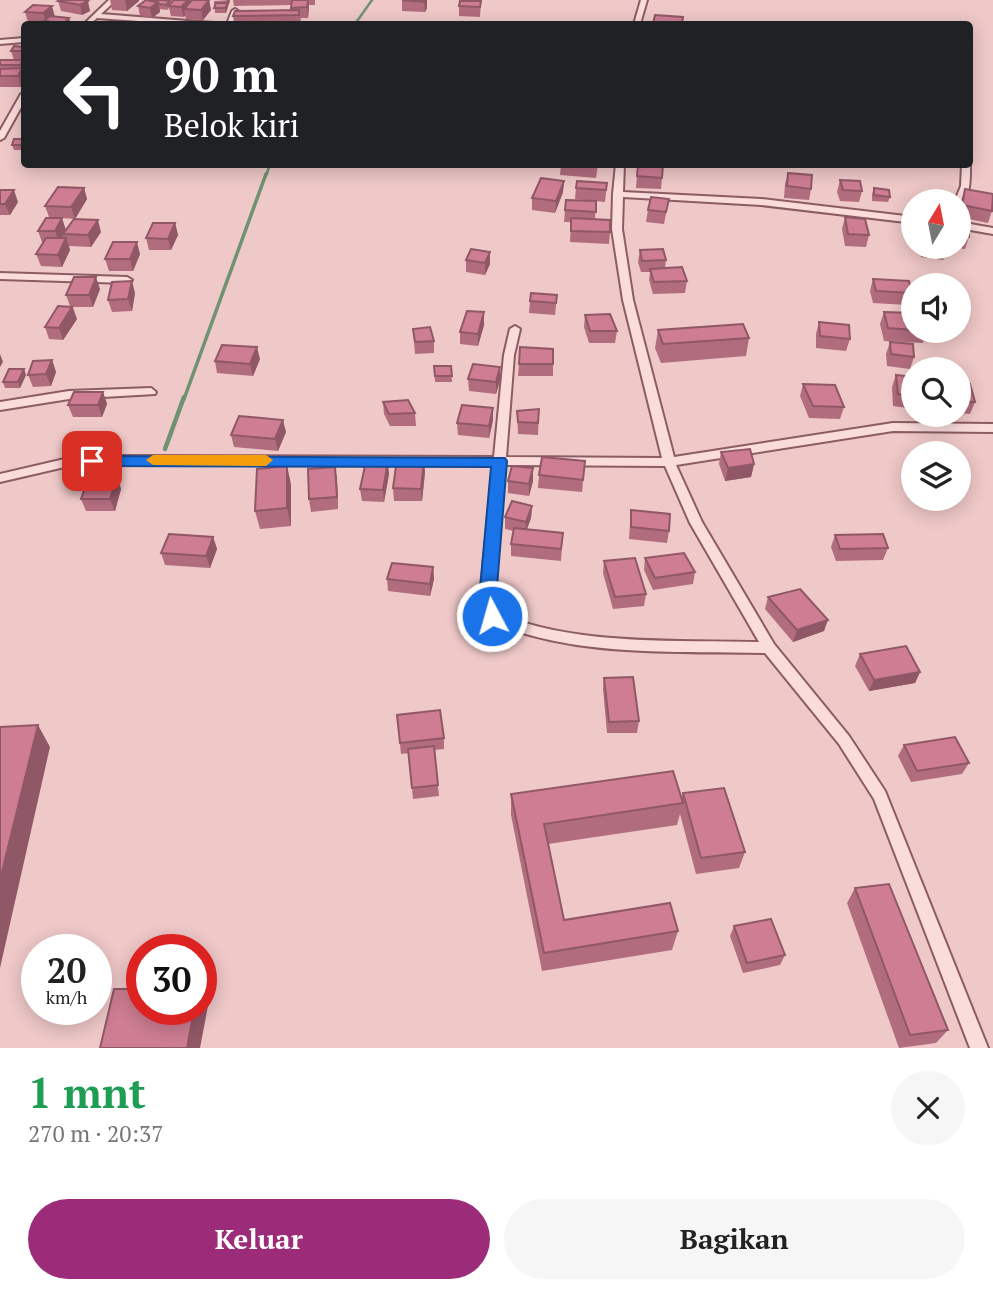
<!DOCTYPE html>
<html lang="id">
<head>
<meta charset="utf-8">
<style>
	:root { --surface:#fff; --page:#f6f6f6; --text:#222; --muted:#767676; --accent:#9c2b79 }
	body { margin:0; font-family:"PT Serif",serif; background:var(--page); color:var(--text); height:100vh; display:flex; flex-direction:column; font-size:26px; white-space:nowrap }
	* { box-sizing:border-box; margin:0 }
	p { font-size:23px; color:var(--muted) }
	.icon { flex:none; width:38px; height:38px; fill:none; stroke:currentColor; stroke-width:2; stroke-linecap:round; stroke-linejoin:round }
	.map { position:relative; height:1048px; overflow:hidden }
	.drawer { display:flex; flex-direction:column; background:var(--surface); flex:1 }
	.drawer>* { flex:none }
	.banner { position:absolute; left:21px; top:21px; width:952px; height:147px; border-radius:7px; box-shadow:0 4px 18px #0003; background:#202124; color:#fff; overflow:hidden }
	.needle { width:46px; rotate:10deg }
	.buttons { position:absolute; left:901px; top:189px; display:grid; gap:14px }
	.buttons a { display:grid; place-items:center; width:70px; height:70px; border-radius:50%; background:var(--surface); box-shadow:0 4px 18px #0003; font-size:35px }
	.speed { position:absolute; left:21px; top:934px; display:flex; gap:14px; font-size:35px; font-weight:700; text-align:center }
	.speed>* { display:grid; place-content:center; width:91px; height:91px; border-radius:50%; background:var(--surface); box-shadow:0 4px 18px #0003; line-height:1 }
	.speed small { font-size:18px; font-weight:400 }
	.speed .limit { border:10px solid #d22; background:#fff; color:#111 }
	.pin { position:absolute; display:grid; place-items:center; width:60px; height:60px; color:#fff; margin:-30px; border-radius:14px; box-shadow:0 4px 10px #0006 }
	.me { position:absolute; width:77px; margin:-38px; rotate:354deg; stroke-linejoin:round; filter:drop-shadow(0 0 5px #0008) }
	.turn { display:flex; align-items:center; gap:24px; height:147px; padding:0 28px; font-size:32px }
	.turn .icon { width:91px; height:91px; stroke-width:2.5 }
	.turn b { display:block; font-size:49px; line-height:60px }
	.round { display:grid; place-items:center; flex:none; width:74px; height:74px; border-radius:37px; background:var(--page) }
	.headline { display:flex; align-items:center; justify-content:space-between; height:119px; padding:0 28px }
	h1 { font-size:42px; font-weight:600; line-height:52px; color:#1e9e55 }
	.button { display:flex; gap:14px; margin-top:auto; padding:14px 28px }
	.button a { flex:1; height:80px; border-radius:42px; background:var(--accent); color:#fff; font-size:28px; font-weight:600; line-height:80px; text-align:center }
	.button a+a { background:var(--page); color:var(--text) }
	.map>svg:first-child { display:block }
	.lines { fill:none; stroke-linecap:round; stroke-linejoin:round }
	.stream-far2 { stroke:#6f9271; stroke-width:2.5 }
	.stream-far1 { stroke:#6f9271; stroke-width:3.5 }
	.stream { stroke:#6f9271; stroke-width:4.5 }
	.street-casing { stroke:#8c5c63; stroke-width:4 }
	.street { fill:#fadcdb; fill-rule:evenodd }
	.wall { fill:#b16c7e }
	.shaded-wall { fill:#905867 }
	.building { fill:#ce7d93; stroke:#905867; stroke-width:2 }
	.route { fill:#1a73e8; stroke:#114b97; stroke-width:2 }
	.slow { fill:#f59e0b }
</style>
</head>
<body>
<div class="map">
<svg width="993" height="1048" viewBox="0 0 993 1048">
	<rect width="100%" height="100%" fill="#efc8c8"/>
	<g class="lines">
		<g class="stream-far2">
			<path d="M355,24L372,0"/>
			<path d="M266,176L270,164"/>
		</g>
		<path class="stream-far1" d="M184,399L266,174"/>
		<path class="stream" d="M165,449L184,397"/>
		<g class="street-casing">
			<g id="street">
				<path d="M109,0H116L101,14L200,22L203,24H180L97,18L90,24H84Z"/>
				<path d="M641,0H647L640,24H634Z"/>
				<path d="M235,9L238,11L233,24H227L232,11Z"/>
				<path d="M24,38V42L0,44V40Z"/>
				<path d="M21,94H24V102L4,138L0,140V131Z"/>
				<path d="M970,163V164C970,178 971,197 959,206V201H955L961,186L962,164Z"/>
				<path d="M616,164H624L623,192L761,199L914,217V223L761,205L623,197L622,229L633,300L674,457L893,423L993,424V432L893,431L676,465L702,522L774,644L849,736L885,791L988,1048H970L874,799L839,744L765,653C673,651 573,658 487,620L480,600L493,465L116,464L69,466L0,482V474L69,458L116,456L494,457L504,355L510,329L515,326L520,329L514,355L506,457L662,458L623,300L612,229L613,194ZM505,465L665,466L690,523L759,642C676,640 574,646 498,613L494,600Z"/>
				<path d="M959,222L993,228V234L959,228Z"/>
				<path d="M0,273L127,277L132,280L127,283L0,279Z"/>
				<path d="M151,388L156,392L155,394L69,399L0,410V402L69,391Z"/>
			</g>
		</g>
		<use href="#street" class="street"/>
	</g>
	<g class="wall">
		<path d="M85,0L90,11L82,15L61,11L58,1Z"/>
		<path d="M110,0H139V1L127,11L112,10Z"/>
		<path d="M209,0L211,10L203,20L186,19L185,15L184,17L171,16L169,8L167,10L160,9V12L152,18L140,16L138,6Z"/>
		<path d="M230,0L226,13H215L214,1Z"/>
		<path d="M233,0H315V5H309L308,18H301L300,24H234L233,16L291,10V5L234,6Z"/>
		<path d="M402,0H427V8L425,12L402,11Z"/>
		<path d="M481,1L480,17L459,16V6Z"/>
		<path d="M33,5L54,17L71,24H45V23L28,22L25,12Z"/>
		<path d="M24,47V81L21,87H0V60H14L11,51Z"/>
		<path d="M24,139V150H14L12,145Z"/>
		<path d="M561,164H598L596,178L560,175Z"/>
		<path d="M638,164L662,178L661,189L636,188Z"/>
		<path d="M788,173L811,189L809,200L784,198L785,184Z"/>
		<path d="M840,180L862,191L859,202L840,201L837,192Z"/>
		<path d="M564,181L563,192L555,213L532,210V198Z"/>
		<path d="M607,183L605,202L575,199L576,188Z"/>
		<path d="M84,188L87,199L75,219L49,217L45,206Z"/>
		<path d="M874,188L890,197L888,202L872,201V194Z"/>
		<path d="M965,189L992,211L988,223L959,217L961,201Z"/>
		<path d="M0,190L18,202L10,215H0Z"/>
		<path d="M669,199L664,224L646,222L648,210Z"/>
		<path d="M596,201L595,219L610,232L609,244L570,242L571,222H564L565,210Z"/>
		<path d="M845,217L869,235L866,247L845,246L842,229Z"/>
		<path d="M175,223L178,235L171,250H149L146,238Z"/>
		<path d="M959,226L969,237L965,249L950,247H959Z"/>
		<path d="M66,229L101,232L91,247L69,246L70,250L62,267L41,266L36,254L43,242H42L38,231Z"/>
		<path d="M920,247H947L948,248L943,260L921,257Z"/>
		<path d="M640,250L666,260L665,268L687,281L685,293L653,294L649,280L650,272H641L638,262Z"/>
		<path d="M140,254L133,271H109L105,259Z"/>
		<path d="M466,260L490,264L485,275L466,272Z"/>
		<path d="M873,279L912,293L908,305L873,303L870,291Z"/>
		<path d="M100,289L93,307H73L77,319L63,340L49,339L45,327L70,306L66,295Z"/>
		<path d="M135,293L132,311L112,312L108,300Z"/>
		<path d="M557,295L555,315L529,313L530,301Z"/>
		<path d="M884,312L914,313V331H927L923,343L884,341L880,324Z"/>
		<path d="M585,315L617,331L615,343H589L584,327Z"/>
		<path d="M819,322L850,339L846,351L816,348V334Z"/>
		<path d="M484,325L478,346L460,344V332Z"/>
		<path d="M413,329L434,341V353L415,354Z"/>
		<path d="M658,330L749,338L746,356L661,363L655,348Z"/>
		<path d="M890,342L914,357L910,369L887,366L886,354Z"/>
		<path d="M260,359L253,376L217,373L215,361Z"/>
		<path d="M52,360L56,372L51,386L33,387L28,375Z"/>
		<path d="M519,364H553V376H518Z"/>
		<path d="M434,366H451L452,382H435Z"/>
		<path d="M24,369L26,375L20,388H5L3,382Z"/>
		<path d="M896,375L914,377V409L893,406L892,387Z"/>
		<path d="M468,379L500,380L496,394L469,391Z"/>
		<path d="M959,383L975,402L970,414L959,413Z"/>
		<path d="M803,384L844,407L840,419L809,418L800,396Z"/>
		<path d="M103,392L107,404L102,417H73L68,405Z"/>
		<path d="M383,402L415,413L416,426H390L384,414Z"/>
		<path d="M539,409L538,435L518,434L517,411Z"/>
		<path d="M493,420L489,438L458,435L457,423Z"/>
		<path d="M286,432L278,451L234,447L231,435Z"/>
		<path d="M721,452L754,464L751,477L725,481L719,464Z"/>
		<path d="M585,461L582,492L538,488L539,475Z"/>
		<path d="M287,466L291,485V526L260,529L255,511Z"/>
		<path d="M335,467L337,479L338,509L311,512L309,499Z"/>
		<path d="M533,468V481L529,496L508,493V481Z"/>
		<path d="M425,472L422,501H394L393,488Z"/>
		<path d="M389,474L384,502L362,501L360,489Z"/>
		<path d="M117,477L121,489L115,511H86L81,499Z"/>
		<path d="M532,506L531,518L527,529L563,533L561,561L511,556V544L514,531L505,529V517Z"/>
		<path d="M631,510L669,531L667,543L629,539Z"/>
		<path d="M835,535L888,548L883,560L836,561L831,547Z"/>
		<path d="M213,537L217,549L210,568L165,565L161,553Z"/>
		<path d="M645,558L695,572L693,584L653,590L644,570Z"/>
		<path d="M604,561L646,594L644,606L613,609L603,573Z"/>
		<path d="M433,567L434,579L430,596L388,591L387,579Z"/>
		<path d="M768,597L824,631L793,642L765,609Z"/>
		<path d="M860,654L920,672L915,683L869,691L855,666Z"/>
		<path d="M604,678L639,721L637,733H607L603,689Z"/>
		<path d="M397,715L444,738V749L434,750L439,796L413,799L409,753L401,754Z"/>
		<path d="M904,745L969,763L962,774L911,782L898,756Z"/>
		<path d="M683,793L745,852L739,868L696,874L680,814L677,825L548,844L564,920L678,931L672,950L542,971L511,815V794L681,799Z"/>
		<path d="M855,888L948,1030L936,1043L899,1048L847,903Z"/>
		<path d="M734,926L785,955L780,965L743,973L730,936Z"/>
	</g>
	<g class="shaded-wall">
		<path d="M126,0H139V1L127,11L125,1Z"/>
		<path d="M188,0H191L184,9L185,15L184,17L181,7Z"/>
		<path d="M209,0L211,10L203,20L201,10Z"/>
		<path d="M227,0H230L226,13L225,8Z"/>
		<path d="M308,0L309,8L308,18L307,7Z"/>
		<path d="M425,0H427V8L425,12L424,2Z"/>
		<path d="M88,1L90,11L82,15L80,5Z"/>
		<path d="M158,2L160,12L152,18L150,8Z"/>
		<path d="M52,6L55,17L46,21L43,13Z"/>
		<path d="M69,18L71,24H64V23Z"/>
		<path d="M23,60L24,64V81L21,87L18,76L22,69L20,65Z"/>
		<path d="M564,181L563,192L555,213L556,201Z"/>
		<path d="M84,188L87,199L75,219L71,207Z"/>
		<path d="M14,190L18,202L10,215L5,204Z"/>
		<path d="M62,218L66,230L59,243L55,231Z"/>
		<path d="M98,220L101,232L91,247L88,235Z"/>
		<path d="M175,223L178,235L171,250L168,239Z"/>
		<path d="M66,238L70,250L62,267L58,255Z"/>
		<path d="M137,242L140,254L133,271L130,259Z"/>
		<path d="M490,252V264L485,275V263Z"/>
		<path d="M96,277L100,289L93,307L89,295Z"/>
		<path d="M132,281L135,293L132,311L128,299Z"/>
		<path d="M72,307L77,319L63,340L59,328Z"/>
		<path d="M484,312V325L478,346V334Z"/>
		<path d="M257,347L260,359L253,376L250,364Z"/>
		<path d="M0,354L3,362L0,367Z"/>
		<path d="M52,360L56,372L51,386L46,374Z"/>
		<path d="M500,367V380L496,394V382Z"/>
		<path d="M24,369L26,375L20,388L18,382Z"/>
		<path d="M103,392L107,404L102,417L98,405Z"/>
		<path d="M493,408V420L489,438V426Z"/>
		<path d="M283,420L286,432L278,451L275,439Z"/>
		<path d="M424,460L425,472L422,501L421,489Z"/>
		<path d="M388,461L389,474L384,502L383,490Z"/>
		<path d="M754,464L751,477L725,481L728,468Z"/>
		<path d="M287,466L291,485V526L287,508Z"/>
		<path d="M335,467L337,479L338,509L337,497Z"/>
		<path d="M533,468V481L529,496V484Z"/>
		<path d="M117,477L121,489L115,511L110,499Z"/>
		<path d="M532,506L531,518L525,534L526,522Z"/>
		<path d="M213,537L217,549L210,568L206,556Z"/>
		<path d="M433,567L434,579L430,596V584Z"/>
		<path d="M828,620L824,631L793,642L797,630Z"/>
		<path d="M920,672L915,683L869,691L874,680Z"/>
		<path d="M38,725L50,747L0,968V880Z"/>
		<path d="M201,994L208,1006L200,1048H187L194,1010H201Z"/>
	</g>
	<g class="building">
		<path d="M60,0H85L88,1L80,5L58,1Z"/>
		<path d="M146,0L158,2L150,8L138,6Z"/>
		<path d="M152,0H163L170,1L166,5L159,4L158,2L151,1Z"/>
		<path d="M174,0H188L181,7L168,6Z"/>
		<path d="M192,0H209L201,10L184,9Z"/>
		<path d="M292,0H308L307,7L291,8Z"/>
		<path d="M402,0H425L424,2Z"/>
		<path d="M460,1H481L480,7L459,6Z"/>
		<path d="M216,3H228L225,8H214Z"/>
		<path d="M33,5L52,6L43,13L25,12Z"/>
		<path d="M299,10V15L233,16L235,11Z"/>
		<path d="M655,15L683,17L682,24H653Z"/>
		<path d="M50,16L69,18L64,23L44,21Z"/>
		<path d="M200,21L216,22L214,24H197Z"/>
		<path d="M14,46L24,47V51H11Z"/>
		<path d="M0,60H23L20,65H0Z"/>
		<path d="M22,68L18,76H0V69Z"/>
		<path d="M14,139H24V145H12Z"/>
		<path d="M568,164H597V166Z"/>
		<path d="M638,164H663L662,178L637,176Z"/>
		<path d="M788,173L812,175L811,189L787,186Z"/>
		<path d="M541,178L564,181L556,201L532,198Z"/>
		<path d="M840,180L860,181L862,191L843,190Z"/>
		<path d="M577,181L607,183L606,190L576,188Z"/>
		<path d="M58,187L84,188L71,207L45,206Z"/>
		<path d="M874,188L889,190L890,197L874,195Z"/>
		<path d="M965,189L993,194L992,211L962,205Z"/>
		<path d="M0,190H14L5,204H0Z"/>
		<path d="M651,197L669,199L666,212L648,210Z"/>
		<path d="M566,200L596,201V212L565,210Z"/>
		<path d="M845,217L865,219L869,235L848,234Z"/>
		<path d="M46,218H62L55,231H38Z"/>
		<path d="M571,218L610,220V232L571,231Z"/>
		<path d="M74,219L98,220L88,235L63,234Z"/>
		<path d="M153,223H175L168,239L146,238Z"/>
		<path d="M959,226L969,227V237L959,236Z"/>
		<path d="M46,238H66L58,255L36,254Z"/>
		<path d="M113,242H137L130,259H105Z"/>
		<path d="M471,249L490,252L485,263L466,260Z"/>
		<path d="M663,249L666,260L642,261L640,250Z"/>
		<path d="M682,267L687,281L654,282L650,269Z"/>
		<path d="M74,277H96L89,295H66Z"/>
		<path d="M873,279L909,281L912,293L876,291Z"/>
		<path d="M132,281L128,299L108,300L112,282Z"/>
		<path d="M531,293L557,295L556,303L530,301Z"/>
		<path d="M58,306L72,307L59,328L45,327Z"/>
		<path d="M467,311L484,312L478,334L460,332Z"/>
		<path d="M884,312L914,313V330L888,328Z"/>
		<path d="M610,314L617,331H590L585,315Z"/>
		<path d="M819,322L849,325L850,339L820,336Z"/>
		<path d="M743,324L749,338L663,344L658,330Z"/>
		<path d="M430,327L434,341L415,342L413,329Z"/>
		<path d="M890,342L913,344L914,357L891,354Z"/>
		<path d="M222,345L257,347L250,364L215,361Z"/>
		<path d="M520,347L553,349V364H519Z"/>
		<path d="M52,360L46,374L28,375L33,361Z"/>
		<path d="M473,364L500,367L496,382L468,379Z"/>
		<path d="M434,366H451L452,376H435Z"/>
		<path d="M9,369H24L18,382H3Z"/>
		<path d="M896,375L914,377V396L898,394Z"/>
		<path d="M959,383L970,384L975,402L959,401Z"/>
		<path d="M803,384L835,385L844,407L813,406Z"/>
		<path d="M74,392H103L98,405H68Z"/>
		<path d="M408,400L415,413L389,414L383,402Z"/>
		<path d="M462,405L493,408L489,426L457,423Z"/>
		<path d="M539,409L538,423L518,422L517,411Z"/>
		<path d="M239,416L283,420L275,439L231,435Z"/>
		<path d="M750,449L754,464L728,468L721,452Z"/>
		<path d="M542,457L585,461L583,480L539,475Z"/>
		<path d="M397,459L424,460L421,489L393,488Z"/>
		<path d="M366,461H388L383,490L360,489Z"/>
		<path d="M287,466V508L255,511L257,469Z"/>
		<path d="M512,466L533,468L529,484L508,481Z"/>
		<path d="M335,467L337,497L309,499L308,469Z"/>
		<path d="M89,477H117L110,499H81Z"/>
		<path d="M512,501L532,506L526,522L505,517Z"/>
		<path d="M631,510L670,514L669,531L631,527Z"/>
		<path d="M514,528L563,533L561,549L511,544Z"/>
		<path d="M169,534L213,537L206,556L161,553Z"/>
		<path d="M883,534L888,548L840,549L835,535Z"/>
		<path d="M684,553L695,572L655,578L645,558Z"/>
		<path d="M635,558L646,594L615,597L604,561Z"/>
		<path d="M392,563L433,567L430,584L387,579Z"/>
		<path d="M800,589L828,620L797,630L768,597Z"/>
		<path d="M906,646L920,672L874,680L860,654Z"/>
		<path d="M633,677L639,721L609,722L604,678Z"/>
		<path d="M440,710L444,738L400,743L397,715Z"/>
		<path d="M38,725L0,880V727Z"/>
		<path d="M955,737L969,763L917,771L904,745Z"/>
		<path d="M434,746L438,785L412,788L408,749Z"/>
		<path d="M673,771L683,803L544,824L564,920L670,903L678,931L544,953L511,794Z"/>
		<path d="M724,788L745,852L701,858L683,793Z"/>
		<path d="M889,884L948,1030L910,1035L855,888Z"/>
		<path d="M771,919L785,955L747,963L734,926Z"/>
		<path d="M114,989H142V1010H194L187,1048H100Z"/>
	</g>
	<path class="route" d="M92,456L505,458L507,461L496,600L501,616L499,621H486L479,600L491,467L92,466L85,461Z"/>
	<path class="slow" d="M153,455H266L273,460L266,466L153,465L146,460Z"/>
</svg>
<div class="buttons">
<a><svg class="needle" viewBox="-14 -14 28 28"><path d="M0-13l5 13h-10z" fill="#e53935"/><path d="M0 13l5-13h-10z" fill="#767676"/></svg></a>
<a><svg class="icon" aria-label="sound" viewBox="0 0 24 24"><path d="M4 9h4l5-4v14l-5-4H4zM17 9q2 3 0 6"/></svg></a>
<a><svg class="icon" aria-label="search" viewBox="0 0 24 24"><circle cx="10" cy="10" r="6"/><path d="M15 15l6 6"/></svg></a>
<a><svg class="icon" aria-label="layers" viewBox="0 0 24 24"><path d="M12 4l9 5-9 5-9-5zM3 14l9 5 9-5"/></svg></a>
</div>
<div class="speed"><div>20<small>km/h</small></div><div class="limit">30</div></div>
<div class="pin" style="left:92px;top:461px;background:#d93025"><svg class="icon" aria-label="arrive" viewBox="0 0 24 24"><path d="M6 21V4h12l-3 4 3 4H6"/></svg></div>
<svg class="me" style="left:492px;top:616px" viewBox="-20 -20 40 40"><circle r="17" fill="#1a73e8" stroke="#fff" stroke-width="3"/><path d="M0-11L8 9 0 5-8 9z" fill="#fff"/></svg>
<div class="banner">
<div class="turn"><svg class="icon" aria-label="left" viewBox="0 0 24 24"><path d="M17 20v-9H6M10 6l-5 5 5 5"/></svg><div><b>90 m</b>Belok kiri</div></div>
</div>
</div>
<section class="drawer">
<div class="headline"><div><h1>1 mnt</h1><p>270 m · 20:37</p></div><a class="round"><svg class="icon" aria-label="close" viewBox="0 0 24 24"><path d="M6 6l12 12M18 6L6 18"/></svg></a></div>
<div class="button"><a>Keluar</a><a>Bagikan</a></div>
</section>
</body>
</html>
